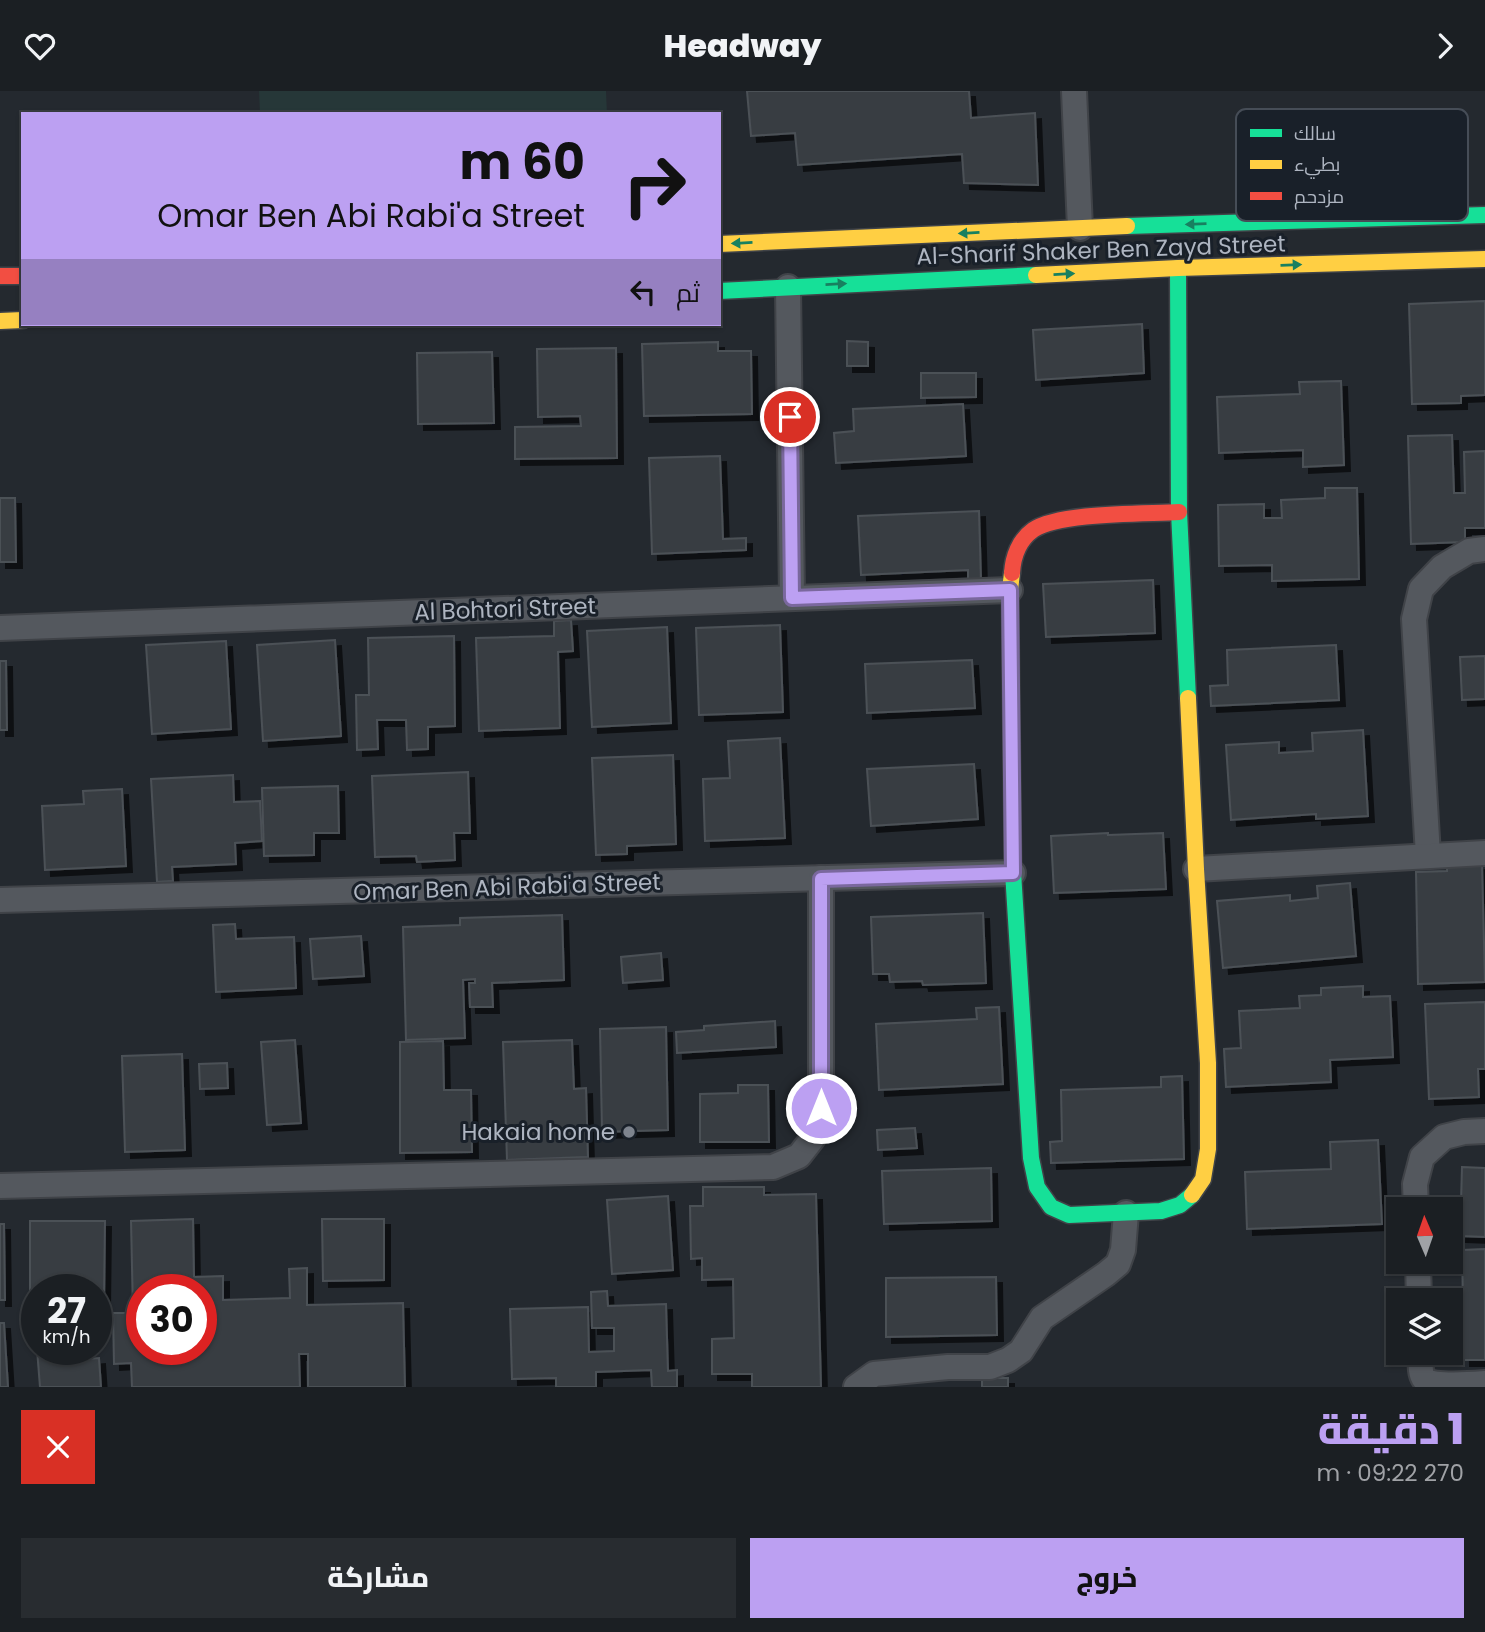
<!DOCTYPE html>
<html lang="ar">
<head>
<meta charset="utf-8">
<style>
	:root { --surface:#1b1f23; --page:#282c30; --text:#f1f3f6; --muted:#a0a2a6; --line:#393d41; --accent:#bca0f2 }
	body { margin:0; font-family:Poppins,Cairo,sans-serif; background:var(--page); color:var(--text); direction:rtl; height:100vh; display:flex; flex-direction:column; font-size:26px; white-space:nowrap }
	* { box-sizing:border-box; margin:0 }
	p { font-size:23px; color:var(--muted) }
	.icon { flex:none; width:38px; height:38px; fill:none; stroke:currentColor; stroke-width:2; stroke-linecap:round; stroke-linejoin:round }
	.map { position:relative; height:1296px; overflow:hidden; direction:ltr }
	.sheet { display:flex; flex-direction:column; background:var(--surface); flex:1 }
	.sheet>* { flex:none }
	.hud { position:absolute; left:21px; top:21px; width:700px; height:214px; border-radius:0px; box-shadow:0 2px 5px #0004,0 0 0 2px var(--line); direction:rtl; background:#bca0f2; color:#111; overflow:hidden }
	.needle { width:46px; rotate:358deg }
	.buttons { position:absolute; left:1386px; top:1106px; display:grid; gap:14px }
	.buttons a { display:grid; place-items:center; width:77px; height:77px; border-radius:0px; background:var(--surface); box-shadow:0 2px 5px #0004,0 0 0 2px var(--line); font-size:35px }
	.speed { position:absolute; left:21px; top:1183px; display:flex; gap:14px; font-size:35px; font-weight:700; text-align:center }
	.speed>* { display:grid; place-content:center; width:91px; height:91px; border-radius:50%; background:var(--surface); box-shadow:0 2px 5px #0004,0 0 0 2px var(--line); line-height:1 }
	.speed small { font-size:18px; font-weight:400 }
	.speed .limit { border:10px solid #d22; background:#fff; color:#111 }
	.pin { position:absolute; display:grid; place-items:center; width:60px; height:60px; color:#fff; margin:-30px; border:4px solid #fff; border-radius:50%; box-shadow:0 2px 7px #0007 }
	.me { position:absolute; width:77px; margin:-38px; rotate:0deg; stroke-linejoin:round; filter:drop-shadow(0 0 5px #0008) }
	.turn { display:flex; align-items:center; gap:24px; height:147px; padding:0 21px; font-size:32px }
	.turn .icon { width:91px; height:91px; stroke-width:2.5 }
	.turn b { display:block; font-size:49px; line-height:60px }
	.then { display:flex; align-items:center; height:66px; padding:0 21px; background:#0003; gap:14px; font-size:26px }
	.round { display:grid; place-items:center; flex:none; width:74px; height:74px; border-radius:0px; background:var(--page) }
	.head { display:flex; align-items:center; justify-content:space-between; height:119px; padding:0 21px }
	h1 { font-size:42px; font-weight:800; line-height:52px; color:var(--accent) }
	.primary-button { display:flex; gap:14px; margin-top:auto; padding:14px 21px }
	.primary-button a { flex:1; height:80px; border-radius:0px; background:var(--accent); color:#111; font-size:28px; font-weight:800; line-height:80px; text-align:center }
	.primary-button a+a { background:var(--page); color:var(--text) }
	header { display:flex; justify-content:space-between; align-items:center; height:91px; padding:0 21px; background:var(--surface); font-size:32px; font-weight:800 }
	.map>svg:first-child { display:block }
	.green { fill:#263738 }
	.building { fill:#393e43; stroke:#4c5157; stroke-width:2; fill-rule:evenodd; filter:url(#shadow) }
	.lines { fill:none; stroke-linecap:round; stroke-linejoin:round }
	.street-casing { stroke:#404348; stroke-width:28 }
	.fast-casing { stroke:#404348; stroke-width:19 }
	.slow-casing { stroke:#404348; stroke-width:19 }
	.jam-casing { stroke:#404348; stroke-width:19 }
	.street { stroke:#54585e; stroke-width:24 }
	.fast { stroke:#16e098; stroke-width:16 }
	.slow { stroke:#ffcf43; stroke-width:16 }
	.jam { stroke:#f24e42; stroke-width:16 }
	.oneway { fill:#188060 }
	.route-casing { stroke:#7a689d; stroke-width:18 }
	.route { stroke:#bca0f2; stroke-width:12 }
	.poi-dot { fill:#7e848e; stroke:#192029; stroke-width:2.5 }
	.labels { text-anchor:middle; stroke-width:6; stroke-linejoin:round; paint-order:stroke }
	.street-label { font-size:23px; fill:#aeb5c1; stroke:#192029 }
	.poi-label { font-size:23px; fill:#aeb5c1; stroke:#192029; text-anchor:end }
	.key { fill:#192029; stroke:#464d57; stroke-width:2 }
	.key-label { font-size:19px; fill:#aeb5c1 }
</style>
</head>
<body>
<header><svg class="icon" aria-label="forward" viewBox="0 0 24 24"><path d="M9 5l7 7-7 7"/></svg>Headway<svg class="icon" aria-label="heart" viewBox="0 0 24 24"><path d="M12 20l-8-8c-3-5 5-10 8-4 3-6 11-1 8 4z"/></svg></header>
<div class="map">
<svg width="1485" height="1296" viewBox="0 0 1485 1296">
	<defs>
		<filter id="shadow"><feDropShadow dx="6" dy="6" stdDeviation="0" flood-color="#0009"/></filter>
	</defs>
	<rect width="100%" height="100%" fill="#24292f"/>
	<path class="green" d="M259,0H606L607,23H260Z"/>
	<g class="building">
		<path d="M747,0H969L971,27L1035,22L1038,94L964,92L962,63L798,74L795,42L751,45Z"/>
		<path d="M1485,210V304L1461,305V312L1412,313L1409,213Z"/>
		<path d="M1142,233L1144,282L1036,289L1033,239Z"/>
		<path d="M847,250L868,251V275H847Z"/>
		<path d="M718,251V260H751L752,323L644,325L642,253Z"/>
		<path d="M616,257L617,367L515,368V336L581,335L580,325L538,326L537,258Z"/>
		<path d="M492,261L494,332L418,333L417,262Z"/>
		<path d="M921,282H976V306L921,307Z"/>
		<path d="M1341,290L1344,374L1303,376V359L1219,362L1217,306L1300,303L1299,291Z"/>
		<path d="M963,313L966,365L836,372L834,342L854,340L853,318Z"/>
		<path d="M1452,344L1454,402H1465L1464,361L1485,360V437H1465V451L1411,453L1408,345Z"/>
		<path d="M720,365L723,448L746,447V459L652,463L649,367Z"/>
		<path d="M1325,397H1357L1359,488L1272,490V474L1219,475L1218,414L1264,413V427H1282L1281,409L1325,407Z"/>
		<path d="M0,407H15L16,471H0Z"/>
		<path d="M979,420L981,489L968,490V479L861,484L858,425Z"/>
		<path d="M1153,489L1155,542L1046,546L1043,493Z"/>
		<path d="M571,529L573,560L558,561L560,637L479,640L476,547L554,545V530Z"/>
		<path d="M780,534L783,621L699,624L696,537Z"/>
		<path d="M667,536L671,632L592,636L587,540Z"/>
		<path d="M454,545L455,635L428,636V658L407,659L406,629H377L378,658L357,659L356,604H369L368,547Z"/>
		<path d="M335,549L341,645L263,650L257,554Z"/>
		<path d="M226,550L231,638L152,643L146,554Z"/>
		<path d="M1336,554L1339,609L1211,615L1210,595L1228,594L1227,559Z"/>
		<path d="M1485,565V608L1462,609L1460,566Z"/>
		<path d="M972,569L975,617L867,622L865,573Z"/>
		<path d="M0,570H6L7,639H0Z"/>
		<path d="M1363,639L1368,725L1316,728V723L1231,729L1226,654L1279,651V662L1313,660L1312,642Z"/>
		<path d="M780,647L785,747L705,750L703,688L730,687L728,650Z"/>
		<path d="M673,664L676,753L627,755V763L596,764L592,667Z"/>
		<path d="M974,673L978,728L871,735L867,678Z"/>
		<path d="M468,681L470,742H454L455,769L417,771L416,765L375,766L372,685Z"/>
		<path d="M233,684L234,711L260,710L262,750L235,752L236,773L172,776L173,790L157,791L151,688Z"/>
		<path d="M338,695L339,742H314V764L264,765L262,697Z"/>
		<path d="M122,698L126,775L45,779L42,715L84,713L83,700Z"/>
		<path d="M1108,742V744L1163,742L1166,798L1054,802L1051,745Z"/>
		<path d="M1482,773L1485,891L1418,893L1416,781L1447,780V774Z"/>
		<path d="M1350,792L1356,865L1223,877L1217,810L1290,804V810L1318,807L1317,795Z"/>
		<path d="M983,822L986,892L923,894L922,890L890,891L889,883H873L871,826Z"/>
		<path d="M562,824L564,889L492,892L493,916H470L469,892H475V888L463,889L465,947L406,949L403,836L460,834V827Z"/>
		<path d="M235,833L236,848L294,846L296,897L216,901L213,834Z"/>
		<path d="M361,845L364,885L313,888L310,848Z"/>
		<path d="M661,862L663,889L623,892L621,866Z"/>
		<path d="M1363,895V906L1390,905L1393,966L1330,969L1331,991L1226,996L1224,958L1241,957L1239,920L1300,917L1299,905L1321,904V897Z"/>
		<path d="M1485,911V978H1478L1479,1006L1429,1008L1425,913Z"/>
		<path d="M999,916L1003,993L879,999L876,933L977,928L976,917Z"/>
		<path d="M775,930L776,956L677,962L676,941L704,939V935Z"/>
		<path d="M666,936L668,1039L602,1041L600,938Z"/>
		<path d="M295,949L301,1032L267,1034L261,951Z"/>
		<path d="M572,949L574,998L586,997L588,1066L507,1069L503,951Z"/>
		<path d="M443,950L444,999H471L472,1061L400,1062V951Z"/>
		<path d="M182,963L185,1059L125,1061L122,965Z"/>
		<path d="M227,972L228,997L200,998L199,973Z"/>
		<path d="M1182,985L1184,1068L1051,1072L1050,1051L1062,1050L1061,999L1161,996V986Z"/>
		<path d="M738,994H768L769,1051H700V1003L738,1002Z"/>
		<path d="M915,1037L917,1057L878,1059L877,1039Z"/>
		<path d="M1378,1049L1382,1133L1247,1138L1245,1081L1331,1078L1330,1051Z"/>
		<path d="M1462,1076L1485,1077V1146L1460,1145Z"/>
		<path d="M991,1077L992,1130L884,1133L882,1080Z"/>
		<path d="M703,1096H764V1104L816,1103L821,1296H752V1283H712V1248L734,1247L733,1188L702,1189V1167L691,1168L690,1115H703Z"/>
		<path d="M668,1105L673,1179L612,1183L607,1109Z"/>
		<path d="M193,1128L194,1186L223,1185V1209L290,1207L289,1178L307,1177V1214L403,1212L405,1296H308V1263H299L300,1296H132L131,1272L114,1273L113,1222H133L131,1130ZM142,1199H201V1258H142Z"/>
		<path d="M322,1128H384V1189L323,1190Z"/>
		<path d="M30,1130H105L104,1213H96V1199H37V1212H30Z"/>
		<path d="M0,1133H4L5,1209H0Z"/>
		<path d="M1485,1158V1269H1464L1462,1159Z"/>
		<path d="M996,1186L997,1244L886,1246V1187Z"/>
		<path d="M607,1200L608,1215L666,1213L668,1280L677,1279V1296H652L651,1279L596,1281V1296H556V1287L512,1288L510,1218L588,1216L589,1261L614,1260V1237H592L591,1201Z"/>
		<path d="M0,1232H4L8,1296H0Z"/>
		<path d="M37,1258H74L75,1269L99,1267L101,1296H40Z"/>
		<rect x="982" y="1287" width="26" height="9"/>
	</g>
	<g class="lines">
		<g class="street-casing">
			<g id="street">
				<path d="M1074,0L1080,137"/>
				<path d="M788,196L792,507"/>
				<path d="M0,537L1010,499"/>
				<path d="M1428,764L1414,528L1421,498L1442,476L1469,460L1485,458"/>
				<path d="M1196,778L1485,762"/>
				<path d="M0,809L1013,782"/>
				<path d="M0,1095L773,1076L799,1065L813,1047L821,1017V787"/>
				<path d="M1416,1118L1415,1093L1422,1066L1444,1046L1464,1041L1485,1040"/>
				<path d="M1418,1171L1419,1209"/>
				<path d="M1421,1262C1421,1270 1419,1283 1425,1289C1433,1296 1472,1293 1485,1292"/>
				<path d="M856,1296L874,1283L948,1276H990L1008,1269L1021,1260L1042,1227L1106,1183L1118,1173L1123,1159L1126,1122"/>
			</g>
		</g>
		<g class="fast-casing">
			<g id="fast">
				<path d="M1127,135L1485,124"/>
				<path d="M1178,177L1179,421L1188,607"/>
				<path d="M719,200L1036,184"/>
				<path d="M1013,781L1031,1067L1037,1096L1051,1116L1069,1124L1161,1120L1180,1114L1192,1104"/>
			</g>
		</g>
		<g class="slow-casing">
			<g id="slow">
				<path d="M719,153L1127,135"/>
				<path d="M1036,184L1178,177L1485,168"/>
				<path d="M0,230L23,229"/>
				<path d="M1012,482L1010,499L1013,781"/>
				<path d="M1188,607L1196,778L1208,972V1058L1203,1088L1192,1104"/>
			</g>
		</g>
		<g class="jam-casing">
			<g id="jam">
				<path d="M0,185H23"/>
				<path d="M1012,482C1013,466 1019,449 1033,439C1059,421 1145,423 1179,421"/>
			</g>
		</g>
		<use href="#street" class="street"/>
		<use href="#fast" class="fast"/>
		<use href="#slow" class="slow"/>
		<use href="#jam" class="jam"/>
	</g>
	<defs><path id="oneway-solid" d="M-6-.8H1V-3.2L6.5 0L1 3.2V.8H-6Z" transform="scale(1.75)"/></defs>
	<g class="oneway">
		<use href="#oneway-solid" transform="translate(1196 133) rotate(178)"/>
		<use href="#oneway-solid" transform="translate(969 142) rotate(177)"/>
		<use href="#oneway-solid" transform="translate(742 152) rotate(177)"/>
		<use href="#oneway-solid" transform="translate(1291 174) rotate(-2)"/>
		<use href="#oneway-solid" transform="translate(1064 183) rotate(-3)"/>
		<use href="#oneway-solid" transform="translate(836 193) rotate(-3)"/>
	</g>
	<g class="lines">
		<g class="route-casing">
			<path id="route" d="M790,326L792,507L1010,499L1013,782L821,788V1017"/>
		</g>
		<use href="#route" class="route"/>
	</g>
	<circle class="poi-dot" cx="629" cy="1041" r="7"/>
	<g class="labels">
		<g class="street-label">
			<text transform="translate(1101 159) rotate(-2)" y="8">Al-Sharif Shaker Ben Zayd Street</text>
			<text transform="translate(505 518) rotate(-2)" y="8">Al Bohtori Street</text>
			<text transform="translate(507 796) rotate(-2)" y="8">Omar Ben Abi Rabi'a Street</text>
		</g>
		<g class="poi-label">
			<text x="615" y="1049">Hakaia home</text>
		</g>
	</g>
	<rect x="1236" y="18" width="232" height="112" rx="10" class="key"/>
	<rect x="1250" y="38" width="32" height="8" fill="#16e098"/>
	<rect x="1250" y="69" width="32" height="9" fill="#ffcf43"/>
	<rect x="1250" y="101" width="32" height="8" fill="#f24e42"/>
	<g class="key-label">
		<text x="1294" y="49">سالك</text>
		<text x="1294" y="80">بطيء</text>
		<text x="1294" y="112">مزدحم</text>
	</g>
</svg>
<div class="buttons">
<a><svg class="needle" viewBox="-14 -14 28 28"><path d="M0-13l5 13h-10z" fill="#e53935"/><path d="M0 13l5-13h-10z" fill="#a0a2a6"/></svg></a>
<a><svg class="icon" aria-label="layers" viewBox="0 0 24 24"><path d="M12 4l9 5-9 5-9-5zM3 14l9 5 9-5"/></svg></a>
</div>
<div class="speed"><div>27<small>km/h</small></div><div class="limit">30</div></div>
<div class="pin" style="left:790px;top:326px;background:#d93025"><svg class="icon" aria-label="arrive" viewBox="0 0 24 24"><path d="M6 21V4h12l-3 4 3 4H6"/></svg></div>
<svg class="me" style="left:821px;top:1017px" viewBox="-20 -20 40 40"><circle r="17" fill="#bca0f2" stroke="#fff" stroke-width="3"/><path d="M0-11L8 9 0 5-8 9z" fill="#fff"/></svg>
<div class="hud">
<div class="turn"><svg class="icon" aria-label="right" viewBox="0 0 24 24"><path d="M7 20v-9h11M14 6l5 5-5 5"/></svg><div><b>60 m</b>Omar Ben Abi Rabi'a Street</div></div>
<div class="then">ثم<svg class="icon" aria-label="left" viewBox="0 0 24 24"><path d="M17 20v-9H6M10 6l-5 5 5 5"/></svg></div>
</div>
</div>
<section class="sheet">
<div class="head"><div><h1>1 دقيقة</h1><p>270 m · 09:22</p></div><a class="round" style="background:#d93025;color:#fff"><svg class="icon" aria-label="close" viewBox="0 0 24 24"><path d="M6 6l12 12M18 6L6 18"/></svg></a></div>
<div class="primary-button"><a>خروج</a><a>مشاركة</a></div>
</section>
</body>
</html>
